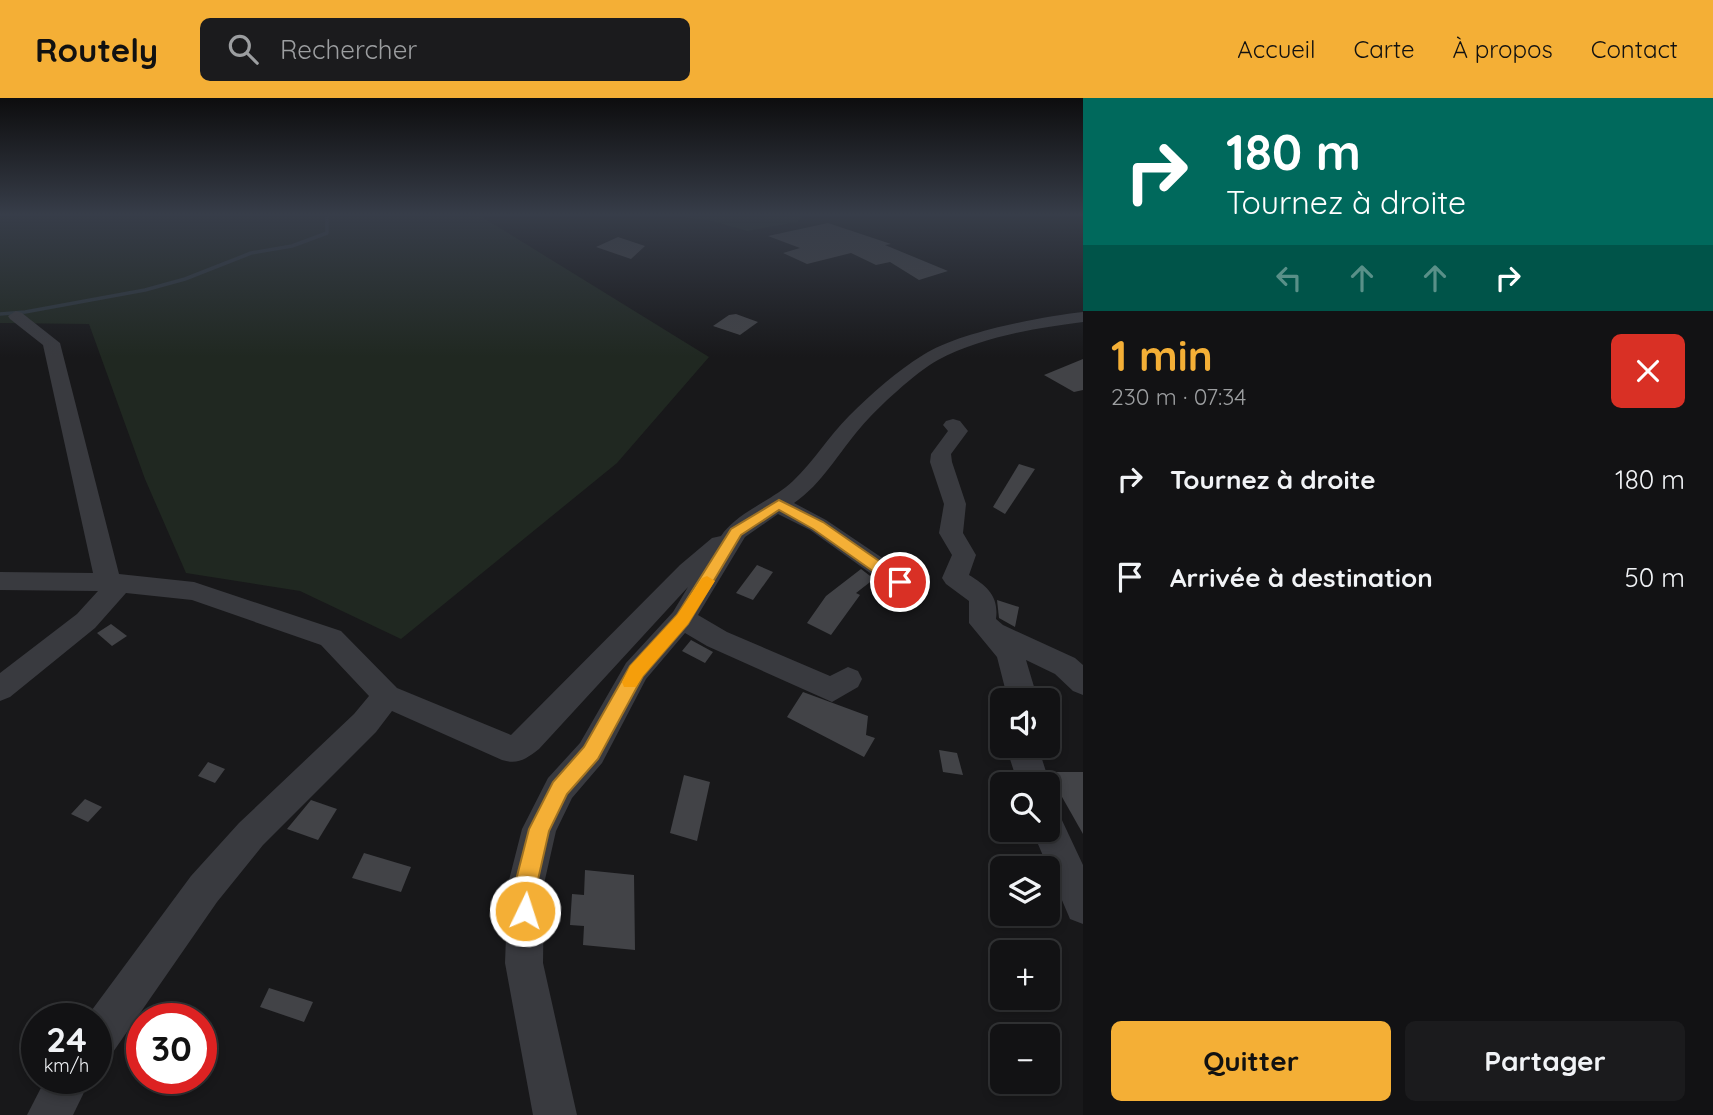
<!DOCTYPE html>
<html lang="fr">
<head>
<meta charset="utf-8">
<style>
	:root { --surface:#121214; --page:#1b1b1d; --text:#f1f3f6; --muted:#9c9ea0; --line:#313234; --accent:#f4af36 }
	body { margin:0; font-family:Quicksand,sans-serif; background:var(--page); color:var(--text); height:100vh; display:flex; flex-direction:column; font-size:26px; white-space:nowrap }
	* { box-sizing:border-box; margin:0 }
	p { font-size:23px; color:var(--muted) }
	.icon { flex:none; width:38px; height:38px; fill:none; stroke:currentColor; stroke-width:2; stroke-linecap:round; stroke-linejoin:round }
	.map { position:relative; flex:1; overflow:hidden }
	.sheet { display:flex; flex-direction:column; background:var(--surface); width:630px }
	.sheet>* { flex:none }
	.banner { background:#00695c; color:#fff; overflow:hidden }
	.tools { position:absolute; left:990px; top:590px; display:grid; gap:14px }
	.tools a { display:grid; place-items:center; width:70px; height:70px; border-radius:10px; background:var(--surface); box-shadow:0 4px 10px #0003,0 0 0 2px var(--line); font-size:35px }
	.speed { position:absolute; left:21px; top:905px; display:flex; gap:14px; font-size:35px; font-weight:700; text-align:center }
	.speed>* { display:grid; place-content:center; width:91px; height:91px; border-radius:50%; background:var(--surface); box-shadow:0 4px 10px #0003,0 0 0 2px var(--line); line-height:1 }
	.speed small { font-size:18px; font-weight:400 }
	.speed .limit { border:10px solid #d22; background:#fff; color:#111 }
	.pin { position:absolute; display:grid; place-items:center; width:60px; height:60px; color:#fff; margin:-30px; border:4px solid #fff; border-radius:50%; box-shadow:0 2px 7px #0007 }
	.me { position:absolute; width:77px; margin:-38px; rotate:4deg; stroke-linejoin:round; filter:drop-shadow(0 0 5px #0008) }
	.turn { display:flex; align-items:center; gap:24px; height:147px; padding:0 28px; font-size:32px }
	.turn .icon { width:91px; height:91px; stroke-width:2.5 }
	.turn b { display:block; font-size:49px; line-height:60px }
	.lanes { display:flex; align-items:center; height:66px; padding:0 28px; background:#0003; justify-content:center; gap:35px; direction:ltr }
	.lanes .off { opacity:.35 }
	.round { display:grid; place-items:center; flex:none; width:74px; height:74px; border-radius:10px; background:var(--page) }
	.headline { display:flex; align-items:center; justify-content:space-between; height:119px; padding:0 28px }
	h1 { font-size:42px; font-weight:700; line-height:52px; color:var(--accent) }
	.cta { display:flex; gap:14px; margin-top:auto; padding:14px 28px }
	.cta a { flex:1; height:80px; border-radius:10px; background:var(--accent); color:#111; font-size:28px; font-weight:700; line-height:80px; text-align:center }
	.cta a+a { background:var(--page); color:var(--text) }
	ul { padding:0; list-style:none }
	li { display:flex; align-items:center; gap:21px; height:98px; padding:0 28px }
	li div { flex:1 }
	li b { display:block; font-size:26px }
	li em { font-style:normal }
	header { display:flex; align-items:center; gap:42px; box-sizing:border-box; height:98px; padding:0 35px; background:var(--accent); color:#111 }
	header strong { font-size:33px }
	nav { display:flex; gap:38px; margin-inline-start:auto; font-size:24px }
	.search { width:490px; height:63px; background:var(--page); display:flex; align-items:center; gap:18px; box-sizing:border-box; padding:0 24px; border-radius:10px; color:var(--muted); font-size:26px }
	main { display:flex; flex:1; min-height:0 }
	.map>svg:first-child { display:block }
	.green { fill:#202821 }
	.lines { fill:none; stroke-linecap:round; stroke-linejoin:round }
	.stream { stroke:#2e373e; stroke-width:3.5 }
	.building { fill:#424347 }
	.minor { fill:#393a3f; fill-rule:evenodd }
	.route { fill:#f4af36; stroke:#9f7223; stroke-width:2 }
	.slow { fill:#f59e0b }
</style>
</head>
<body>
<header>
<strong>Routely</strong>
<div class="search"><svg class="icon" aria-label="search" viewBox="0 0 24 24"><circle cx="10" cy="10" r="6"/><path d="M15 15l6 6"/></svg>Rechercher</div>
<nav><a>Accueil</a><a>Carte</a><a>À propos</a><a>Contact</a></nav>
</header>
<main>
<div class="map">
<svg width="1083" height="1017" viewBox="0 0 1083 1017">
	<rect width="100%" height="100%" fill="#18181a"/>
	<g class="green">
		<path d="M0,117H487L482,119L709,259L617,365L401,541L300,493L186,475L145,381L89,226L0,225Z"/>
		<path d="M668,117H805L797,124L747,133L712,123Z"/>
	</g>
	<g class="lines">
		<path class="stream" d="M0,216L25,214L145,192L185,181L251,155L292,148L327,135V117"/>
	</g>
	<g class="building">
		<path d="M828,125L891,146L885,147L948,173L919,182L890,164L876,167L851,155L807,166L783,155L800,150L768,138Z"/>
		<path d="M618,139L645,148L631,161L596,149Z"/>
		<path d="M736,216L758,224L740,237L713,228L729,217Z"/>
		<path d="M1083,261V292L1074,294L1044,277Z"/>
		<path d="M1019,366L1035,371L1005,416L993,409Z"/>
		<path d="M757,467L773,474L753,502L736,495Z"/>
		<path d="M861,471L874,481L856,495L860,497L831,537L807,525L826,498Z"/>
		<path d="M997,502L1019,509L1015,529L999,520Z"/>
		<path d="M111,526L127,538L112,548L97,535Z"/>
		<path d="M691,542L713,554L705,565L682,553Z"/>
		<path d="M803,594L868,618L866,637L875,640L864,659L787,619Z"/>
		<path d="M939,652L957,655L963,677L943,674Z"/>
		<path d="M208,664L225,671L215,685L198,678Z"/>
		<path d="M1049,674H1083V736L1049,676Z"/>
		<path d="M684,677L710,684L697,743L670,735Z"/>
		<path d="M85,701L102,709L88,724L71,716Z"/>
		<path d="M311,702L337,711L318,742L287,731Z"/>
		<path d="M364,755L411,769L401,794L352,780Z"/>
		<path d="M585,772L634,777L635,852L583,847L584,828L570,827L572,796L584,797Z"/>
		<path d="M269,890L313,904L304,924L260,909Z"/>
	</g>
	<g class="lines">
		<g class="minor">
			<path d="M16,213L22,215L60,245L119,476L194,484L341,533L397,590L511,637L680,467L712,440L721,438C737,414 772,403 793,383C814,363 829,338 849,318C871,296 897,273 923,257C959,234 1040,219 1083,214V224C1035,230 981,239 938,262C916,274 877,310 861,329C839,354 822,386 794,405L826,422L909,478L913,484L909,490L900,493L891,490L810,432L778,416L745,439L698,517L727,534L830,578L848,569L858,573L862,581L858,589L832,604L707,548L685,535L646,581L602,665L572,700L556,733L544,786L543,865L577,1017H533L505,865L508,786L522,731L548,680L580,645L626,565L673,514L688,489L539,651C526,661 518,667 502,662L392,613L376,634L263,747L217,804L111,957L96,963V920H86L191,778L239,725L354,616L369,598L321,547L192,502L126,495L95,530L10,599L0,603V575L77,516L98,493L0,492V474L93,475L43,247L10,221L8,218Z"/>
			<path d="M953,321L960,323L968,333L951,356L952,364L966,406L963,435L976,457L969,477C987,488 999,498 996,521L1003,527L1075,560L1083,567V597L1073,593L1055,576L1026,562L1038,602H1008L997,559L969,525V503L946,486L942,480L952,457L939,435L944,406L930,364L931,356L948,333L943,327L946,323Z"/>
			<path d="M1012,648H1043L1041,658L1050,686L1048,690V686H1018L1009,658Z"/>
			<path d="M1048,713L1060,718L1083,767V826L1070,821L1032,732H1048Z"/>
			<path d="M46,980H91L73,1017H27Z"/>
		</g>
	</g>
	<linearGradient id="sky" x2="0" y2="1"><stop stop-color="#0d0d0e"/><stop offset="0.45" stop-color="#373d49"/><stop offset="1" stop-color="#373d49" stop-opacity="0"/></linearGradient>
	<rect width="1083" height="259" fill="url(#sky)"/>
	<path class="route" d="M779,402L823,424L905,481L907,484L905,488H894L813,431L779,412L741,437L688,526L643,578L598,661L567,696L549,733L537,786V813L533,820L525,824L517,820L514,813L515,786L529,731L553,684L584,649L630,568L677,517L731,431Z"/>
	<path class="slow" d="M707,478L715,483L688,526L643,578L636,589H624L622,584L630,568L677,517L702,480Z"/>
</svg>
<div class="tools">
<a><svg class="icon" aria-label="sound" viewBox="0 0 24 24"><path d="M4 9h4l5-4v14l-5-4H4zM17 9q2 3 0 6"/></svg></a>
<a><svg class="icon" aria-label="search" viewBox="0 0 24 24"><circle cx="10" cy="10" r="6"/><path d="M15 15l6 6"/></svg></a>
<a><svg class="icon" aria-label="layers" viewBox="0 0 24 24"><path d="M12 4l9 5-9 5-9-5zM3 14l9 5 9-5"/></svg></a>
<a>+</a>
<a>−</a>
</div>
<div class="speed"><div>24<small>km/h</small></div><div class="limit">30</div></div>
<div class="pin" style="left:900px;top:484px;background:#d93025"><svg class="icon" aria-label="arrive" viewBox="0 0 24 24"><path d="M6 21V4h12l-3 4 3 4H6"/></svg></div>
<svg class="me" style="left:525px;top:813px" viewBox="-20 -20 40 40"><circle r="17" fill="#f4af36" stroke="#fff" stroke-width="3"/><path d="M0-11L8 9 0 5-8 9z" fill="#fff"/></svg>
</div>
<section class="sheet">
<div class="banner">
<div class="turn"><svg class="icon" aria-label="right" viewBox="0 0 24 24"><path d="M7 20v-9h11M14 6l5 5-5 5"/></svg><div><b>180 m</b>Tournez à droite</div></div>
<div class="lanes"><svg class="icon off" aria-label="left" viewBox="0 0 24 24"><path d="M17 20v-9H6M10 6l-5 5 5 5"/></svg><svg class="icon off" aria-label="ahead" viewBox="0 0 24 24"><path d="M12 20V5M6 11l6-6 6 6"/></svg><svg class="icon off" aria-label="ahead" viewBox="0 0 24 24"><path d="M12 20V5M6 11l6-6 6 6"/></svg><svg class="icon" aria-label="right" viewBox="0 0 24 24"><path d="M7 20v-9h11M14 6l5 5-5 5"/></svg></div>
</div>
<div class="headline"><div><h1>1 min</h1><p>230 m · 07:34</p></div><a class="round" style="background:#d93025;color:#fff"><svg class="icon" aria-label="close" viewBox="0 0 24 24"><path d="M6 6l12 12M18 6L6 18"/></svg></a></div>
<ul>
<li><svg class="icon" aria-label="right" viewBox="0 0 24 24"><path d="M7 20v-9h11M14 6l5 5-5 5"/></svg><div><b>Tournez à droite</b></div><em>180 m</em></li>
<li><svg class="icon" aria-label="arrive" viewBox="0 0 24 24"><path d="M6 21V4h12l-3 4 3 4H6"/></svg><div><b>Arrivée à destination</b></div><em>50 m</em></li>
</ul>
<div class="cta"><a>Quitter</a><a>Partager</a></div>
</section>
</main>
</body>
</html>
